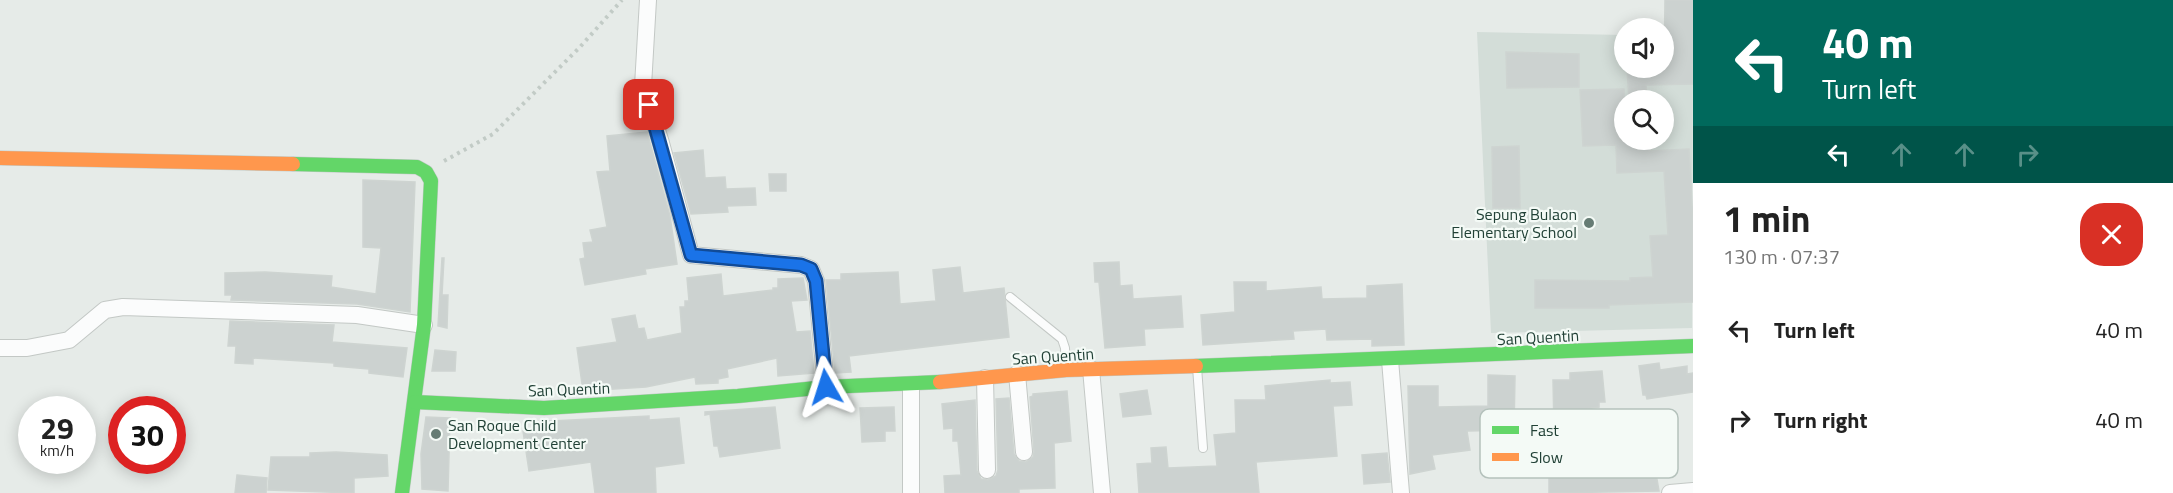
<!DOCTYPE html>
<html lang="en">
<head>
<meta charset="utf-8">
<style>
	:root { --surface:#fff; --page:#f2f2f2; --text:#222; --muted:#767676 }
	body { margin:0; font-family:"Titillium Web",sans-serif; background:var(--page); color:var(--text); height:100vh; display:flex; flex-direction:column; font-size:22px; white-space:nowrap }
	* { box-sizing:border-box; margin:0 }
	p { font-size:20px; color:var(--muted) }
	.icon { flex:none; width:33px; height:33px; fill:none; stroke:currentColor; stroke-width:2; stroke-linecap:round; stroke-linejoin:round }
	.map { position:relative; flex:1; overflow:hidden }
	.panel { display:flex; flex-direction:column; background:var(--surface); width:480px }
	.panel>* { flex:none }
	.top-card { background:#00695c; color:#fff; overflow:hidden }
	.tools { position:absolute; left:1614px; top:18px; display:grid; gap:12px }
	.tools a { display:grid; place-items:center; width:60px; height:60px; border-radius:50%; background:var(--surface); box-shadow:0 3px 15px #0003; font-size:30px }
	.speed { position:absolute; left:18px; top:396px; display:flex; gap:12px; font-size:30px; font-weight:700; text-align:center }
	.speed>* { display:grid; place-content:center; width:78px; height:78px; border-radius:50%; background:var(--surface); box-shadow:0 3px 15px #0003; line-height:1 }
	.speed small { font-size:15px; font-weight:400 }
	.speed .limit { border:9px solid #d22; background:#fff; color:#111 }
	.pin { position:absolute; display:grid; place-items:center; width:51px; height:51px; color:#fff; margin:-26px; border-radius:12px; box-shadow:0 3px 9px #0006 }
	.me { position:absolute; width:66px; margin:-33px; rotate:354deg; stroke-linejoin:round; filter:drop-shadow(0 0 4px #0008) }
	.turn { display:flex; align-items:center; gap:21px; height:126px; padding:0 30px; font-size:27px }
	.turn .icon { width:78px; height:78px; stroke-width:2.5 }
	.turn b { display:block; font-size:42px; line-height:51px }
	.lanes { display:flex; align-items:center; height:57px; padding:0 30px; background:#0003; justify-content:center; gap:30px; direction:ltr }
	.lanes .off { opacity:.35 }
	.round { display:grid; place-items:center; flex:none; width:63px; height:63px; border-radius:24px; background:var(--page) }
	.head { display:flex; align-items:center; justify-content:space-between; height:102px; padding:0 30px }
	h1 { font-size:36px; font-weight:700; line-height:45px }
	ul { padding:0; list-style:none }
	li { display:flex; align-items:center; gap:18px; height:90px; padding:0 30px }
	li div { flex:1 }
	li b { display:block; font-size:22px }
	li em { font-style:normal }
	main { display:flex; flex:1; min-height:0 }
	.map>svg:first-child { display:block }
	.built { fill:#d3ddd8; fill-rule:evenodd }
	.building { fill:#ccd2d0; stroke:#ced4d1; stroke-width:1.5 }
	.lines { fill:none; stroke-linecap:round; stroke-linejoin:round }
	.lane-casing { stroke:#c3c8c5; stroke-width:10 }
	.street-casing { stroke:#c3c8c5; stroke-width:18 }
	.fast-casing { stroke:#c1c9c5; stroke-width:15 }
	.slow-casing { stroke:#c1c9c5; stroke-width:15 }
	.path { stroke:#c2cbc6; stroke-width:4; stroke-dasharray:3 4.5; stroke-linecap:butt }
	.lane { stroke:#fbfcfc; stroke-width:8 }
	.street { stroke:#fbfcfc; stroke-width:16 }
	.fast { stroke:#63d668; stroke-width:14 }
	.slow { stroke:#ff974d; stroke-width:14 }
	.route-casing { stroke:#114b97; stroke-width:15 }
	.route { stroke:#1a73e8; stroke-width:10 }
	.poi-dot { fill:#667c74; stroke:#f4faf6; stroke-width:2 }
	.labels { text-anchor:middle; stroke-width:4.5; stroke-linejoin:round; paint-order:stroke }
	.poi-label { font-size:16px; fill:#214136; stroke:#f4faf6; text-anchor:end }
	.street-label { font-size:16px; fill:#214136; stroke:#f4faf6 }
	.key { fill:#f4faf6; stroke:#b5c2bc; stroke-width:1.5 }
	.key-label { font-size:16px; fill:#214136 }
</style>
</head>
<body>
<main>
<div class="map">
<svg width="1693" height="493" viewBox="0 0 1693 493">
	<rect width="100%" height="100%" fill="#e6ebe8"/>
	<path class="built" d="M1477,32L1624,35V68H1664V36H1693L1692,328L1491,333ZM1624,100H1664V140H1624Z"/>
	<g class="building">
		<path d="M1665,0H1693V84L1646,85L1647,100H1629L1627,68H1664Z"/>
		<path d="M1506,52L1579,54V87L1507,88Z"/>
		<path d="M1624,89V140H1648L1649,151L1689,149L1693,222V302L1609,305V308H1535V280L1630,281V278L1653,277L1650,236L1668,235L1664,171L1617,173L1616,145L1583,146L1580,90Z"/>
		<path d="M647,132L670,216L677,264L645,269L646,274L585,285L580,259L585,258L583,243L593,242L590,230L607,227L597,172L610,171L607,136Z"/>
		<path d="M1519,146L1520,208H1493L1492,147Z"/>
		<path d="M703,150L705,178L725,177L726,189L755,188L756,205L727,206L728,212L691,214L674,153Z"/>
		<path d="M769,174H786V191H770Z"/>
		<path d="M363,180L415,182L410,312L357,304L231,300L232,295H225V273L265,272L332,276L331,287L376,294L381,248L363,247Z"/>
		<path d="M442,258H444L442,295H448L447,328L438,326Z"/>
		<path d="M1119,262L1120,286L1132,285L1133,299L1181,296L1183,327L1144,329L1145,345L1105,348L1099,282H1095L1094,263Z"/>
		<path d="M960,267L963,293L1004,288L1009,337L849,356L851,372L835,373L826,280H841V274L898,272L900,304L936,301L933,270Z"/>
		<path d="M721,274L723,296L773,290V288H778V279L803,278L807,300L791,301L796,332L810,331L814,373L778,376L777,358L727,369L728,377L718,379V383L696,384L695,377L646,387L583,391L577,348L617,342L612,319L635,315L638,329L644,328L647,340L682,333L680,307H685V301H689L687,278Z"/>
		<path d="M1234,282H1266V291L1321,287L1322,299L1367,298V286L1402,284L1404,345L1372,346V339L1327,340L1326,329L1293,331L1294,339L1203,345L1201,315L1235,312Z"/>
		<path d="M230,321L334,325L332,342L407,348L403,377L369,373V369L334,366V363L253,358V364L235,363L236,346H228Z"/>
		<path d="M435,350L456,352L455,371H432Z"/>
		<path d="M1659,363L1660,370L1687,366V374L1693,373V392L1647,399L1646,395H1643L1639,366Z"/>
		<path d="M1602,371L1605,402H1599V407L1586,409L1588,427L1554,429L1553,380H1570V373Z"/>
		<path d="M1488,375L1515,376L1514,430L1467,431L1470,450L1432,455L1435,469L1410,474L1408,386H1438V407L1488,406Z"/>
		<path d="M1330,380V383L1350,382L1352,405L1333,406L1337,456L1256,462L1259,493H1139L1137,464L1152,463L1151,448L1166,447L1168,468L1217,466L1214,435L1236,433L1235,400H1266L1265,386Z"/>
		<path d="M1147,390L1151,414L1123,417L1120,394Z"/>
		<path d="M1067,391L1071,441L1054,443L1055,488L1019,489V493H945L944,476L961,475L958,441H953V428L944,429L942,404L975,400L977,471L981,479L988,480L996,476L998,470L996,399L1009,398L1014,454L1019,461L1026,462L1033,457L1034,452L1030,397L1033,396V394Z"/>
		<path d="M775,407L780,448L720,457L718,446H714L710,414L705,415V412Z"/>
		<path d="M894,407L895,431H885V441L862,442L860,408Z"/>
		<path d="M649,416V420L679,418L684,463L655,467L656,493H595L591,462L529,471L523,431L533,429L532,422Z"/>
		<path d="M426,417L450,418L448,491L422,489L421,454Z"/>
		<path d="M1550,428L1552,466H1602L1599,438L1649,433L1659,491L1549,493V474L1530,475L1526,430Z"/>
		<path d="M336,452L387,455L388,476L354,478V493L268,490L271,457H310V453Z"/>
		<path d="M1387,453L1390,482L1364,484L1362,455Z"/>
		<path d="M237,475L267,478L266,493H235Z"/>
	</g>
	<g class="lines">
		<g class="lane-casing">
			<g id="lane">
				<path d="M1010,297L1062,339L1065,348L1066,369"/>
				<path d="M1197,367L1203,448"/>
			</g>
		</g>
		<g class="street-casing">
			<g id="street">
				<path d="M648,0L643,86L661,143L691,255L801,265L811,269L816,281L826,387"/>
				<path d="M0,348H27L69,340L105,310L123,307L357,315L424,325"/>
				<path d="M1390,360L1401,493"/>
				<path d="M1091,369L1102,493"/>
				<path d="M1017,374L1024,452"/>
				<path d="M985,378L987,470"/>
				<path d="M911,385V493"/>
				<path d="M1670,493L1693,491"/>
			</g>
		</g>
		<g class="fast-casing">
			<g id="fast">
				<path d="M293,164L417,167L426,172L431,181L424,325L402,493"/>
				<path d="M1196,366L1693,346"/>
				<path d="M415,402L544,408L738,396L826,387L940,382"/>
			</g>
		</g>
		<g class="slow-casing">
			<g id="slow">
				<path d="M0,158L293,164"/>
				<path d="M940,382L1066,370L1196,366"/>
			</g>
		</g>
		<path class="path" d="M444,161L493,134L580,47L622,0"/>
		<use href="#lane" class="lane"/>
		<use href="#street" class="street"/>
		<use href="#fast" class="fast"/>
		<use href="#slow" class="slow"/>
	</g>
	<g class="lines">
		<g class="route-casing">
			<path id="route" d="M649,105L691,255L801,265L811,269L816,281L826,387"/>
		</g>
		<use href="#route" class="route"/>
	</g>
	<g class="poi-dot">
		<circle cx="1589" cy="223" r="6"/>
		<circle cx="436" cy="434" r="6"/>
	</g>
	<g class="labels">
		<g class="poi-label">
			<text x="1577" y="220">Sepung Bulaon<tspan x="1577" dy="18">Elementary School</tspan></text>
			<text x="448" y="431" text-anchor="start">San Roque Child<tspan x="448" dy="18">Development Center</tspan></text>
		</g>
		<g class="street-label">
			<text transform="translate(1538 337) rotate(-3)" y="6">San Quentin</text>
			<text transform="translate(1053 356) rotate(-4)" y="6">San Quentin</text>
			<text transform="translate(569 389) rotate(-2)" y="6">San Quentin</text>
		</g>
	</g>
	<rect x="1480" y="409" width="198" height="69" rx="9" class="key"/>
	<rect x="1492" y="426" width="27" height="8" fill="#63d668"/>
	<rect x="1492" y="453" width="27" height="8" fill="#ff974d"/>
	<g class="key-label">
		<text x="1530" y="436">Fast</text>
		<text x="1530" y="463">Slow</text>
	</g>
</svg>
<div class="tools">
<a><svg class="icon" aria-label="sound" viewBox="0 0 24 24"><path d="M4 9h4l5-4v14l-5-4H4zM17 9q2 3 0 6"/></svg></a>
<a><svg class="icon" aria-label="search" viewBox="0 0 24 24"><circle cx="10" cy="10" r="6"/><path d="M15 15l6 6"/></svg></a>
</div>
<div class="speed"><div>29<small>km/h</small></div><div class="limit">30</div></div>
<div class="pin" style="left:649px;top:105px;background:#d93025"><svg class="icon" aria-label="arrive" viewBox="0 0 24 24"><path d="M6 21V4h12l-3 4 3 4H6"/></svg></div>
<svg class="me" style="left:826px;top:387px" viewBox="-20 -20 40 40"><path d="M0-17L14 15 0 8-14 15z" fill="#1a73e8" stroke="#fff" stroke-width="4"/></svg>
</div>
<section class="panel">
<div class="top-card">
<div class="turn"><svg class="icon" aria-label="left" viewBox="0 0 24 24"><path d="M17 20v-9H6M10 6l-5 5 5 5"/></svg><div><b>40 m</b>Turn left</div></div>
<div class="lanes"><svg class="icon" aria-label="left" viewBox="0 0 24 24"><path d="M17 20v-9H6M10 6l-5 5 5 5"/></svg><svg class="icon off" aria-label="ahead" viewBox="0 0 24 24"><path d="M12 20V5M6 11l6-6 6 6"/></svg><svg class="icon off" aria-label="ahead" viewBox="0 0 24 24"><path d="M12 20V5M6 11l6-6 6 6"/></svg><svg class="icon off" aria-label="right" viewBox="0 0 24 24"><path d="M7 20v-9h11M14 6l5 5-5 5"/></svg></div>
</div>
<div class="head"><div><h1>1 min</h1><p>130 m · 07:37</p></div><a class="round" style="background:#d93025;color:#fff"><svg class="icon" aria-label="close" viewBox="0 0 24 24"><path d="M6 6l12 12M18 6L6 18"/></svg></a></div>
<ul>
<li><svg class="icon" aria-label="left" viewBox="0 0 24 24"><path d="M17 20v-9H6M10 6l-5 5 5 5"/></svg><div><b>Turn left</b></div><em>40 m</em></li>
<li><svg class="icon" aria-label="right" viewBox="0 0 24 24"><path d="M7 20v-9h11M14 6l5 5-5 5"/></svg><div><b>Turn right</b></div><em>40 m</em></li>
</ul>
</section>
</main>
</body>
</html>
